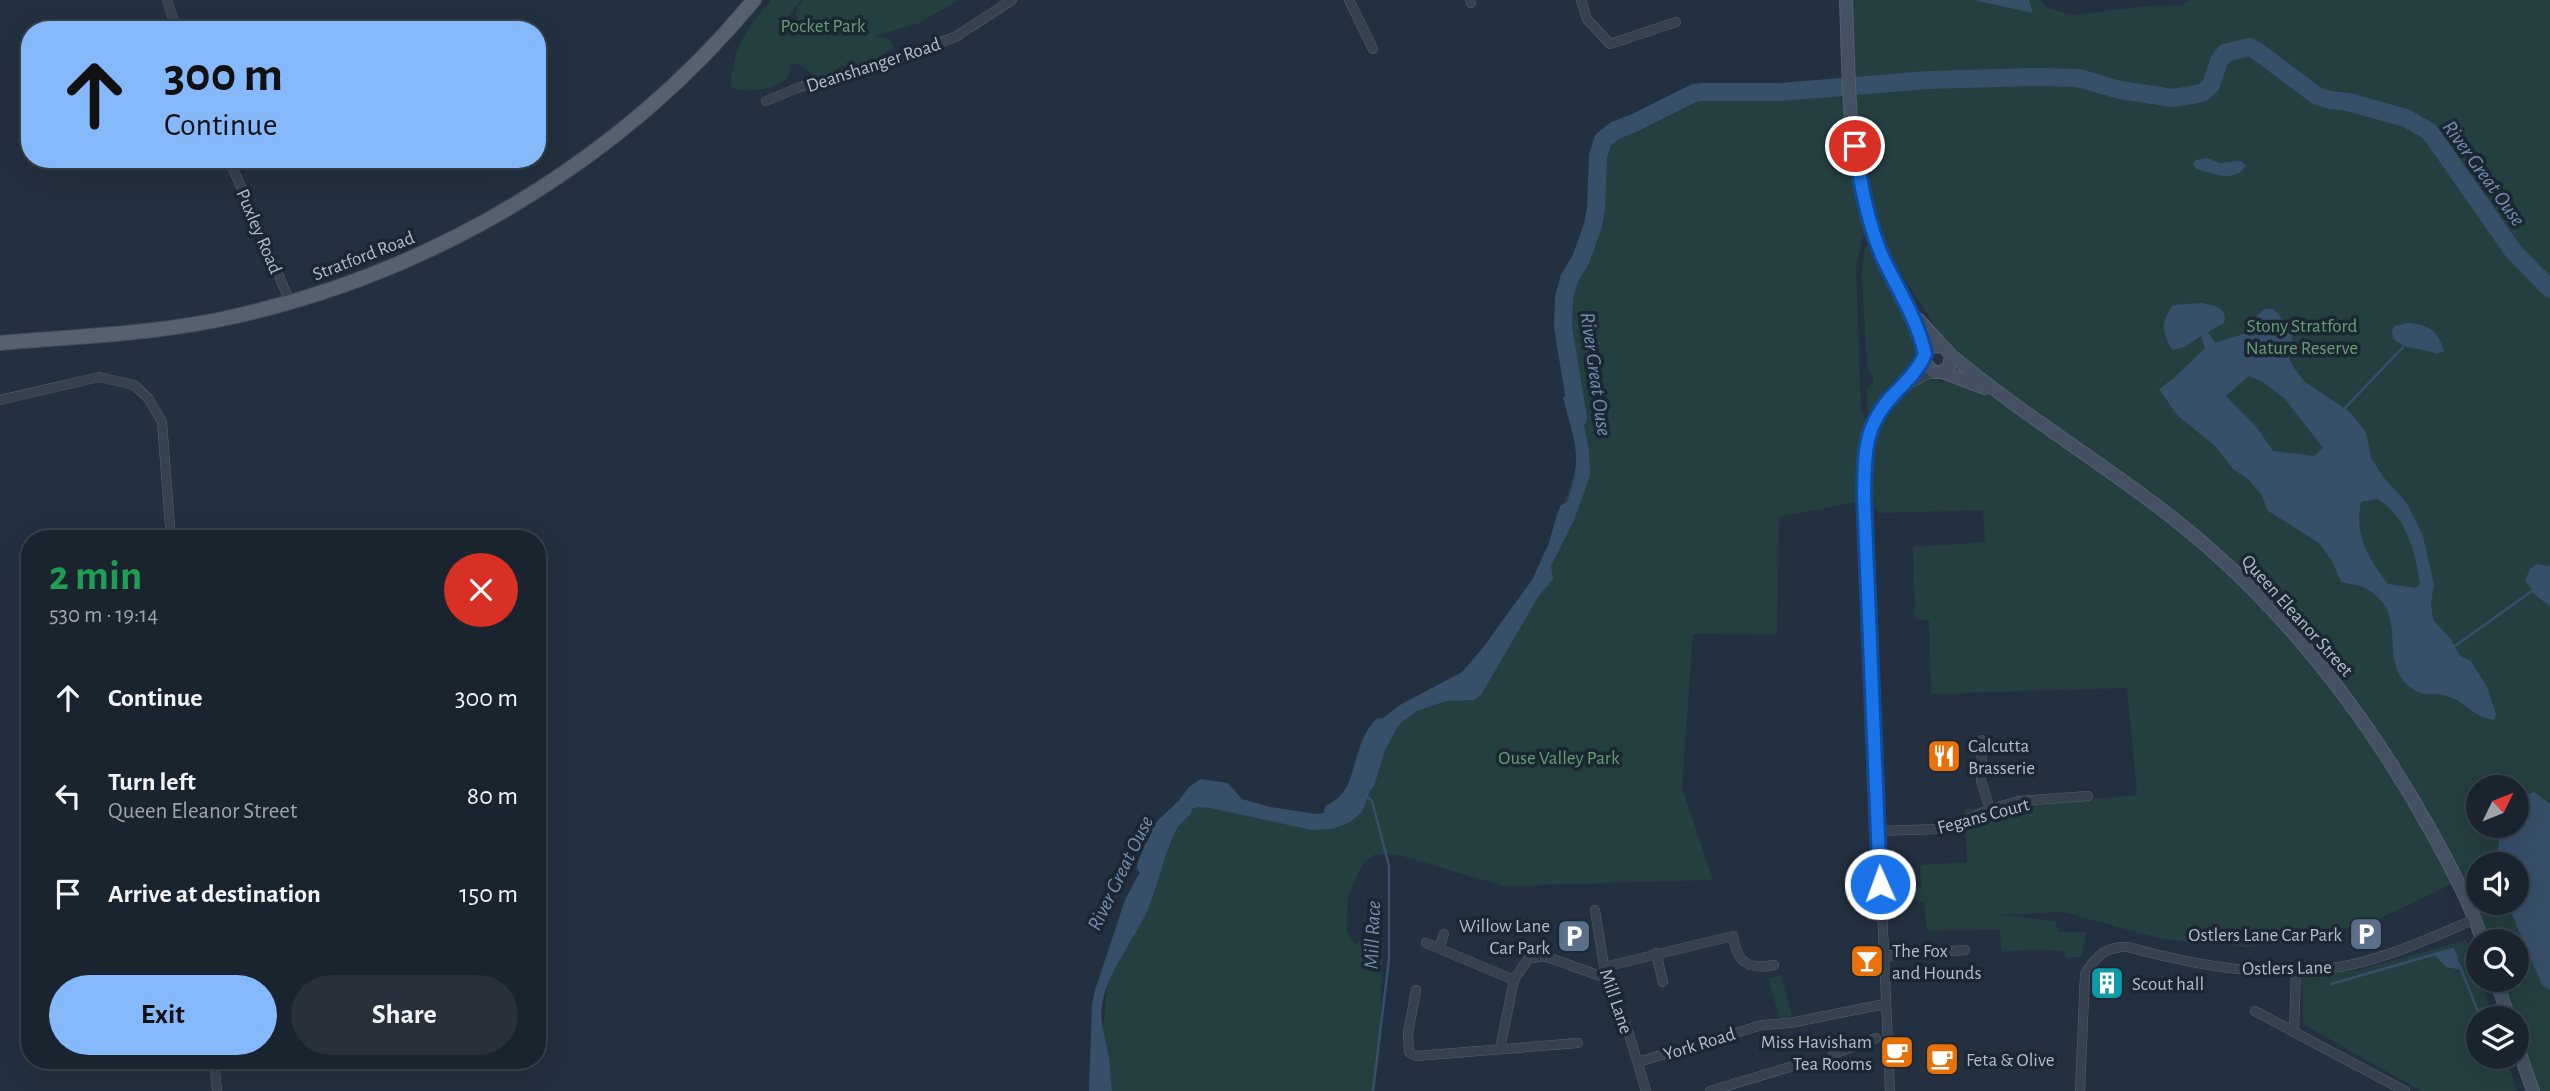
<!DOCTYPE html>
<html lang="en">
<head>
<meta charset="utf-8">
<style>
	:root { --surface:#1a242f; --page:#27303b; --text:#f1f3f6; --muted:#9fa4aa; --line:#38414b; --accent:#86b8fc }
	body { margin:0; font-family:"Alegreya Sans",sans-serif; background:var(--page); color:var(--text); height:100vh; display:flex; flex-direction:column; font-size:26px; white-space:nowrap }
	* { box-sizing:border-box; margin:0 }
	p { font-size:23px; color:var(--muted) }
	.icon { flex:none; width:38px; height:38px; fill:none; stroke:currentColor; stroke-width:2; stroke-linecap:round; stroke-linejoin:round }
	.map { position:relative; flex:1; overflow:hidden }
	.panel { position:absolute; left:21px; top:530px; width:525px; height:539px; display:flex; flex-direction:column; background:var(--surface); border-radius:28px; box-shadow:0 7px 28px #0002,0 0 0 2px var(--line) }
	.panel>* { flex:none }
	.guide { position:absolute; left:21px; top:21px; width:525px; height:147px; border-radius:28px; box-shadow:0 7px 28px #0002,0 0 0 2px var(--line); background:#86b8fc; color:#111; overflow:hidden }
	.needle { width:46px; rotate:47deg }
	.fabs { position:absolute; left:2466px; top:775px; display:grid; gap:14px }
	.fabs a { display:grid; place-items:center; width:63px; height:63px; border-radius:50%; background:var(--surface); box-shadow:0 7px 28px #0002,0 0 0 2px var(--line); font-size:35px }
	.pin { position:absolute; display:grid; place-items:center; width:60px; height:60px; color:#fff; margin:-30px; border:4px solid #fff; border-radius:50%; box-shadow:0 2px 7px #0007 }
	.me { position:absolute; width:77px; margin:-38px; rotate:358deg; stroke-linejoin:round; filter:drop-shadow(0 0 5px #0008) }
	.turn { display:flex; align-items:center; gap:24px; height:147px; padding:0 28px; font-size:32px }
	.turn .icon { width:91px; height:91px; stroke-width:2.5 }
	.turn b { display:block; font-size:49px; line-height:60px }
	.round { display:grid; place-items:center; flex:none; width:74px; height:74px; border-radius:37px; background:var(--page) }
	.summary { display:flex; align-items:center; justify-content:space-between; height:119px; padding:0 28px }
	h1 { font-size:42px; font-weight:700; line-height:52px; color:#1e9e55 }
	.primary-button { display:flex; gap:14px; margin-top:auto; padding:14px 28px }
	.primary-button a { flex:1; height:80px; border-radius:42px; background:var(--accent); color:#111; font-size:28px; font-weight:700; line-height:80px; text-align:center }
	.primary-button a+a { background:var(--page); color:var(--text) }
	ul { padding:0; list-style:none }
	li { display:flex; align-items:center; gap:21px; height:98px; padding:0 28px }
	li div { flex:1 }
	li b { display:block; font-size:26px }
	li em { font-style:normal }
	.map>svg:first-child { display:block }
	.green { fill:#253e40; fill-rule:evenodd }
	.water { fill:#384f69; fill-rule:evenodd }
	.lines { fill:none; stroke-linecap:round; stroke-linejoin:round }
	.stream { stroke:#384f69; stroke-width:2.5 }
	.river { stroke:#384f69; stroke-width:18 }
	.street-casing { stroke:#55606d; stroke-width:10 }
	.secondary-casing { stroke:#55606d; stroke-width:14 }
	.primary-casing { stroke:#404b58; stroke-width:16 }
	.street { stroke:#37424f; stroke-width:9 }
	.secondary { stroke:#455162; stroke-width:12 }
	.primary { stroke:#55616f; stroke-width:14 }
	.route-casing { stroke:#114b97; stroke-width:18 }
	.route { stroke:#1a73e8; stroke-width:12 }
	.labels { text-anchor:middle; stroke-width:7; stroke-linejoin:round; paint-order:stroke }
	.park-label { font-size:19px; fill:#699c73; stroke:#1c2734 }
	.street-label { font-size:19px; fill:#b3bdca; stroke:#1c2734 }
	.poi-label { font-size:19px; fill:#b3bdca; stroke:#1c2734; text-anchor:start }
	.water-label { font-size:21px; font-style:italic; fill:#728fae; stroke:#1c2734 }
</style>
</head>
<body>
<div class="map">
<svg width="2550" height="1091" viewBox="0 0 2550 1091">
	<rect width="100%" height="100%" fill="#23303f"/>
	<g class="green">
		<path d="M771,0H801L788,17L798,28L796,10L804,0H959L919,23L874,36L889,38L894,47L874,61L842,66L830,74H823L817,78L798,64L792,63L789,65V77C776,89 746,96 730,86C736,42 744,33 771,0Z"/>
		<path d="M1846,0H2040L2047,8L2074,15L2144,6L2181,5L2190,0H2550V1091H2533L2517,1042L2516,1018H2509L2496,980H2516V942L2483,941L2458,881L2373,922L2293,941L2245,947L2161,939L2064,912L1999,915L2055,921L2058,932H2086L2082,957H2065V951L2037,949L2002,952L1999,930L1927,931L1924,902L1906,898L1905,890L1921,888L1920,865L1967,862L1964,809L2137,795L2127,688L1931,694L1929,621L1915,619L1913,547L1985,542L1983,510L1881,513L1867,502L1861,501L1779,517L1777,635L1693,634L1682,788L1713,880L1503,886L1399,855L1376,854L1364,862L1348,895L1347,932L1355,944L1364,940L1383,943L1380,1032L1373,1091H1096L1113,936L1186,800L1339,823L1353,817L1386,724L1472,667L1543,573L1580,453L1563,327L1610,141L1648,112L1703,92L1780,98L1850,91ZM1868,217L1871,227L1939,332L2008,401L1968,387L1937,380L1902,387L1870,426L1861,411L1856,267ZM2478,788H2516V826H2478ZM2478,864H2516V903H2478Z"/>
		<path d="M1865,246L1870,247L1888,287L1912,327L1918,348L1912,365L1893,381L1881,395L1873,412L1867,410L1866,390L1873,382V377L1867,369L1862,274Z"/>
		<path d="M2466,940L2493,1018H2478V1057H2506L2517,1091H2421L2303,1024L2302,977L2359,970Z"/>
		<path d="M1781,975L1792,1016L1780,1020L1768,978Z"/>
	</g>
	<g class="water">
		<path d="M1975,0H2029L2033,13L1978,1Z"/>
		<path d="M2207,158L2220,163L2241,161L2246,166C2235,184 2212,173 2196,169L2193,164L2196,160Z"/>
		<path d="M2201,303C2213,305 2229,307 2224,323L2208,332L2215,343L2259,329L2257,315L2265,309H2274L2293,332L2289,358L2294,368L2305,382L2350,412L2366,432L2371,458L2384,478L2406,502L2423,536L2434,585L2431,602L2433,620L2451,639L2459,655L2471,661L2487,687L2496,714L2494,720C2470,716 2467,702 2447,696C2436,692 2426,697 2416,691C2372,664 2414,617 2367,589C2360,585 2349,584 2341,582L2332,561L2319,543L2268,511L2261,494L2248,479L2233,469L2215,446L2177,415L2159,389L2174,378L2205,348L2201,336L2185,347L2172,350C2162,331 2160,323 2173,305ZM2249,376L2263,382L2285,399L2323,448L2315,456L2273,451L2258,429L2226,396ZM2377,499C2406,515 2416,553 2420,584L2416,588L2388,584C2368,557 2354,536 2361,502Z"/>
		<path d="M2407,323C2428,324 2438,330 2444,351L2437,354C2421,347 2405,351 2393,338L2392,330L2395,326Z"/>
		<path d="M1578,395L1589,450L1590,476L1574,520L1551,566L1553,579L1538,597L1481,695L1474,700L1446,701L1417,711L1406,719L1398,726L1385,750L1374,786L1369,793L1362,812L1350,822L1332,829L1312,830L1210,808C1201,807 1192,806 1186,814C1167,838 1160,880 1148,909C1134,941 1107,971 1102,1006C1099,1025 1107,1041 1109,1059C1111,1069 1110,1080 1112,1091H1089L1092,1005L1095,990L1125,900L1177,803L1189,787L1201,779L1228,783L1242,799L1270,807L1317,814L1331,812L1344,804L1354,795L1364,780L1371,759L1368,744L1375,724L1400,705L1462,672L1482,649L1532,580L1549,543L1558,511L1561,505L1567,502C1584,456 1574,442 1563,397Z"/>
		<path d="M2536,564L2550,566V606L2536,596L2525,580L2530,569Z"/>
		<path d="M2534,792L2550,804V990L2542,985L2510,910L2508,903H2516V864H2501L2498,849L2501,826H2516L2517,799Z"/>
		<path d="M2453,949L2462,970L2446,967L2434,954Z"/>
	</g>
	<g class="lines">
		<g class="stream">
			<path d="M2345,408L2403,347"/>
			<path d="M2455,646L2532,591"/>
			<path d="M1366,796L1372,801L1389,866V959L1373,1091"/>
			<path d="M2459,964L2480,1017"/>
			<path d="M2331,984L2453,949L2457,958"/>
		</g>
		<g class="river">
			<path d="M1578,418L1563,327L1564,298L1569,279L1581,259L1593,225L1596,209L1598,156L1603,140L1616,130L1634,123L1694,93L1703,92H1780L1928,80L2038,77L2078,78L2120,90L2173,98L2192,95L2204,92L2211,85L2219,61L2225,53L2249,47L2257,51L2317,96L2330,100L2348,102L2406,118L2430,132L2513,251L2550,289"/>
			<path d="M1333,812C1368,796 1358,752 1381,727"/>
			<path d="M1146,866L1161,830L1183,809"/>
		</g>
		<g class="street-casing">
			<g id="street">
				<path d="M167,0L177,30"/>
				<path d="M1349,0L1373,49"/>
				<path d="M1470,0L1471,3"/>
				<path d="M1581,0L1587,19L1610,44L1676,22"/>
				<path d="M766,101L800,87L914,53L957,36L1012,0"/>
				<path d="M229,159L290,302"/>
				<path d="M1904,386L1934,372"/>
				<path d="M0,400L99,377L134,385L148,398L162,422L171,539"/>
				<path d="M1982,740L1981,781L1990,809"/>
				<path d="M1879,831L1939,829L1960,823L1990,809L2019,801L2088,796"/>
				<path d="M1595,910L1606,978L1629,1034L1646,1091"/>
				<path d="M1426,943L1514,980"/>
				<path d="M1439,948L1444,934"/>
				<path d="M1656,953L1663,982"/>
				<path d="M1883,956L1965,950"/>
				<path d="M1604,967L1733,936C1737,963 1748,970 1774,965"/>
				<path d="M2296,971L2294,1032L2405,1091"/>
				<path d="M1416,990L1408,1033L1409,1052L1416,1056L1578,1043"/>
				<path d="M2255,1011L2294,1032"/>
				<path d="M1500,1049L1514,980L1528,959L1544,956L1606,978"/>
				<path d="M1833,1054L1876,1038"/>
				<path d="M214,1060L217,1091"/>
				<path d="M1638,1062L1762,1025L1790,1023L1885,1004"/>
				<path d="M1710,1091L1793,1066"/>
				<path d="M1890,1091L1864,496C1865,473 1861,447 1871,426C1883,400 1908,381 1924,358"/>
				<path d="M2080,1091L2085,974C2096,956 2106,946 2128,947C2198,966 2273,980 2345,966C2390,957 2433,937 2475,919"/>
			</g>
		</g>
		<g class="secondary-casing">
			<g id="secondary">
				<path d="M1846,0C1849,74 1847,156 1871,227C1886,271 1915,308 1925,354"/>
				<path d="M1918,319L1951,355L1949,367L1942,372H1934L1925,363C1923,353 1929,346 1940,346"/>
				<path d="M1951,355C2033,424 2128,477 2210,549C2300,629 2373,726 2431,831C2451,867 2470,903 2483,942"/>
				<path d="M1942,372L1985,388"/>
				<path d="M2496,980L2509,1018"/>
				<path d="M2516,1042L2533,1091"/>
			</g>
		</g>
		<g class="primary-casing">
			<path id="primary" d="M0,343C78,336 159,334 236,316C437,271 623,158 754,0"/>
		</g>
		<use href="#street" class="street"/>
		<use href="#secondary" class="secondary"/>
		<use href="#primary" class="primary"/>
	</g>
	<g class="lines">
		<g class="route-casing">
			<path id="route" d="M1855,146C1860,183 1867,221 1882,256C1897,289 1917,318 1925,354C1919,369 1906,382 1895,393C1863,426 1865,453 1864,496L1880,884"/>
		</g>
		<use href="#route" class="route"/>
	</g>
	<defs>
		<g id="restaurant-square" transform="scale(1.75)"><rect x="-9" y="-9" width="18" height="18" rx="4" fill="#e8710a" stroke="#1c2734"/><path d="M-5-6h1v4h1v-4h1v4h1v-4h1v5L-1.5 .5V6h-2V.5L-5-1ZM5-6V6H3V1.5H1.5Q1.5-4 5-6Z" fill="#fff"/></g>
		<g id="parking-square" transform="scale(1.75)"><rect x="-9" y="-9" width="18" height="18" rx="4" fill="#5c6f8a" stroke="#1c2734"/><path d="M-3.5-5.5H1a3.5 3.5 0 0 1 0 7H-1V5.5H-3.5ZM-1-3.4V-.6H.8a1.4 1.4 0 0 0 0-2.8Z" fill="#fff"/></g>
		<g id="bar-square" transform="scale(1.75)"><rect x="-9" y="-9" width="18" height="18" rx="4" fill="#e8710a" stroke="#1c2734"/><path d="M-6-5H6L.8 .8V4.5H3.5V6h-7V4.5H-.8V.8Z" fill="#fff"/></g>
		<g id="building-square" transform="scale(1.75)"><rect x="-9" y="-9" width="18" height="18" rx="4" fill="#0f9aa8" stroke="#1c2734"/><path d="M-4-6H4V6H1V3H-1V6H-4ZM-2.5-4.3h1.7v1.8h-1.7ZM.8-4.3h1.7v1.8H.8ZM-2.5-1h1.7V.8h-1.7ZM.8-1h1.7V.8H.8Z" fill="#fff"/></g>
		<g id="cafe-square" transform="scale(1.75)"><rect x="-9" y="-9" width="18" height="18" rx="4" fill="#e8710a" stroke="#1c2734"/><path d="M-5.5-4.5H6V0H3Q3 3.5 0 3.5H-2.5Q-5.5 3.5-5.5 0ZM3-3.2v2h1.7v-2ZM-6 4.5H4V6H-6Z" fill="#fff"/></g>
	</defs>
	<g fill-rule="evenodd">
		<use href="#restaurant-square" x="1944" y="756"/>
		<use href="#parking-square" x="2366" y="934"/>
		<use href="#parking-square" x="1574" y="936"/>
		<use href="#bar-square" x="1867" y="961"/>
		<use href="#building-square" x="2107" y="983"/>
		<use href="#cafe-square" x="1897" y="1052"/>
		<use href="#cafe-square" x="1942" y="1059"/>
	</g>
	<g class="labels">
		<g class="park-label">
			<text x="823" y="32">Pocket Park</text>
			<text x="2302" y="332">Stony Stratford<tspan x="2302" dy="22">Nature Reserve</tspan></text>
			<text x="1559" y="764">Ouse Valley Park</text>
		</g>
		<g class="street-label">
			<text transform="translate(873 64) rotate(-18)" y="7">Deanshanger Road</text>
			<text transform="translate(260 231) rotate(67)" y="7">Puxley Road</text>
			<text transform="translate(363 255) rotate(-21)" y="7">Stratford Road</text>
			<text transform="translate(2298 615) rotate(48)" y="7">Queen Eleanor Street</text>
			<text transform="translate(1983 815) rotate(-15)" y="7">Fegans Court</text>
			<text transform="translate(2287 967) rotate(-1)" y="7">Ostlers Lane</text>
			<text transform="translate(1617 1001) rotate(71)" y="7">Mill Lane</text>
			<text transform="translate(1699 1043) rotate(-17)" y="7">York Road</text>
		</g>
		<g class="poi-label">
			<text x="1968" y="752">Calcutta<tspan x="1968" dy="22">Brasserie</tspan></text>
			<text x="1550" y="932" text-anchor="end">Willow Lane<tspan x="1550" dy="22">Car Park</tspan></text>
			<text x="2342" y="941" text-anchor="end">Ostlers Lane Car Park</text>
			<text x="1892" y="957">The Fox<tspan x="1892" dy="22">and Hounds</tspan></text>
			<text x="2132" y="990">Scout hall</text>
			<text x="1872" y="1048" text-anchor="end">Miss Havisham<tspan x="1872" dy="22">Tea Rooms</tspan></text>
			<text x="1966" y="1066">Feta &amp; Olive</text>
		</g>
		<g class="water-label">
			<text transform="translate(2484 173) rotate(54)" y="7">River Great Ouse</text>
			<text transform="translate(1596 374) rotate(82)" y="7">River Great Ouse</text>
			<text transform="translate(1120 873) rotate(-64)" y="7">River Great Ouse</text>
			<text transform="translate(1372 935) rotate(-88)" y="7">Mill Race</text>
		</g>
	</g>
</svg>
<div class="fabs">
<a><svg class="needle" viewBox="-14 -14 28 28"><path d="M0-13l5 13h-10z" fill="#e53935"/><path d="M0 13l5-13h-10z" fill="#9fa4aa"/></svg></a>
<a><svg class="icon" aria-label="sound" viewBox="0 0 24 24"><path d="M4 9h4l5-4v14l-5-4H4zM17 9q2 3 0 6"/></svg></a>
<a><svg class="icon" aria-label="search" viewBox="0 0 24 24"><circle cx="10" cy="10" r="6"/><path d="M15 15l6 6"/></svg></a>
<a><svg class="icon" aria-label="layers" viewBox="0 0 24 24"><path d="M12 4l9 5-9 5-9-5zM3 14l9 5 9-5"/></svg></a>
</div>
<div class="pin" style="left:1855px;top:146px;background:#d93025"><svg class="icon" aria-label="arrive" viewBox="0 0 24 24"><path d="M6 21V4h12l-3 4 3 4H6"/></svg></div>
<svg class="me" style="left:1880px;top:884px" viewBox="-20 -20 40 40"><circle r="17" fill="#1a73e8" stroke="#fff" stroke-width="3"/><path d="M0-11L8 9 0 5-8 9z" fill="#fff"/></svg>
<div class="guide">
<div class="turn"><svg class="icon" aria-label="ahead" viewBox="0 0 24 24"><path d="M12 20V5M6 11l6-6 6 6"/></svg><div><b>300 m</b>Continue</div></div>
</div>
<section class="panel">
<div class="summary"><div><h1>2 min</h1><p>530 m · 19:14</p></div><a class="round" style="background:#d93025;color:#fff"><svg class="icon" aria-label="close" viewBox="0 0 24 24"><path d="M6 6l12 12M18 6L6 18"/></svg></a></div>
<ul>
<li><svg class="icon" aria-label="ahead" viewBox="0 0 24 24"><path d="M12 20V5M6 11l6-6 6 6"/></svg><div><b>Continue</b></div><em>300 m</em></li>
<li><svg class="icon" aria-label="left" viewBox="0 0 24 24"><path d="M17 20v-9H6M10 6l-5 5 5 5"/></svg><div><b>Turn left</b><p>Queen Eleanor Street</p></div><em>80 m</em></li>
<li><svg class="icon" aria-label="arrive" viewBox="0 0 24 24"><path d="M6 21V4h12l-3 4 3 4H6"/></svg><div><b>Arrive at destination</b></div><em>150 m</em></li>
</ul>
<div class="primary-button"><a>Exit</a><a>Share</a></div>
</section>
</div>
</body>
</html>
